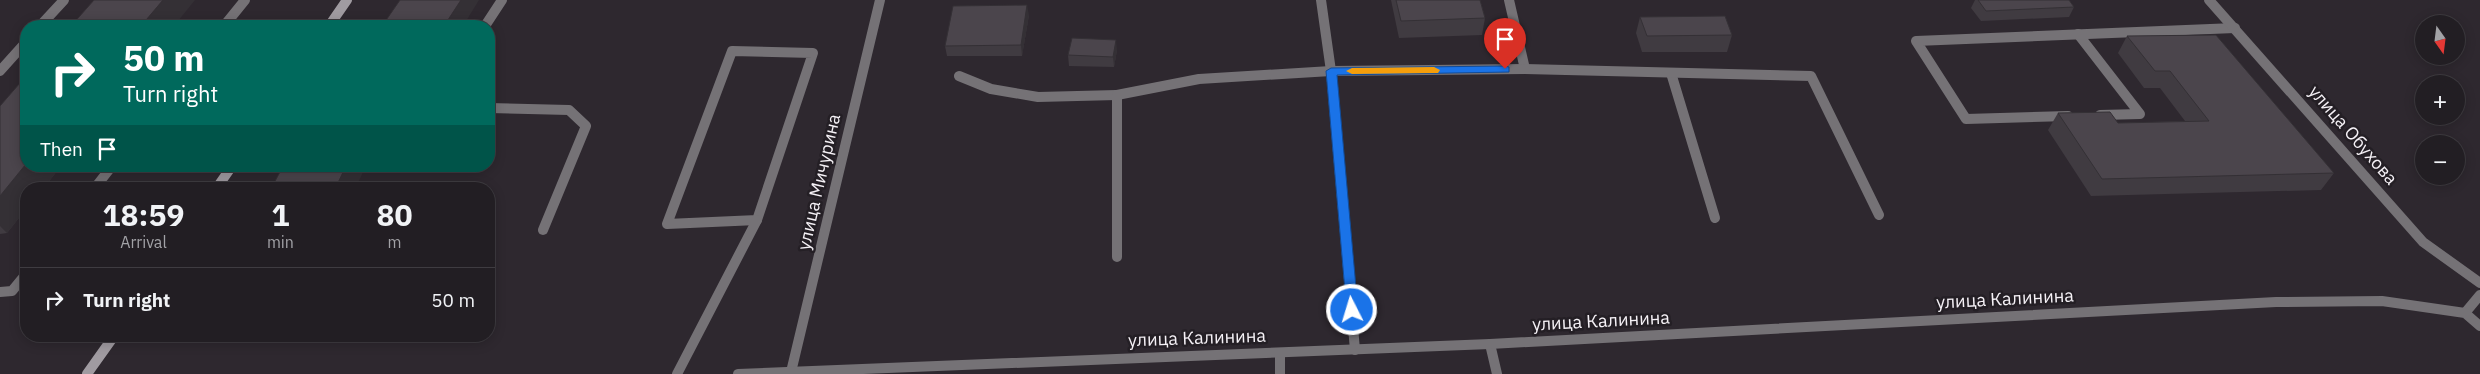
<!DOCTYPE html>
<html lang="en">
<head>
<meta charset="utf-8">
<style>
	:root { --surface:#221e23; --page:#2e2b30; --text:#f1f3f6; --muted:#a2a2a6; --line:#3f3c41 }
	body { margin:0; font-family:"IBM Plex Sans",sans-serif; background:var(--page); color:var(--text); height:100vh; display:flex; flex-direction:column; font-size:19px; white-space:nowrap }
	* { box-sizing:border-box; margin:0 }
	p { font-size:16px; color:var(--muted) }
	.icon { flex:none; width:28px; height:28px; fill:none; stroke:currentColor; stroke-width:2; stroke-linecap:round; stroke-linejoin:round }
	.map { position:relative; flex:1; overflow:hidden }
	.drawer { position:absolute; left:20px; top:182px; width:475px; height:160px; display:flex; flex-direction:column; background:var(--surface); border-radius:20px; box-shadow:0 2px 12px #0003,0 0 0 1px var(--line) }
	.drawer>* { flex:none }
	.banner { position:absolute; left:20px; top:20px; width:475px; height:152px; border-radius:20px; box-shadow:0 2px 12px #0003,0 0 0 1px var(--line); background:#00695c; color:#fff; overflow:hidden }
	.needle { width:32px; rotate:166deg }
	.controls { position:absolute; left:2415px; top:15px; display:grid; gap:10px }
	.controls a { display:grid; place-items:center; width:50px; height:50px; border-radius:50%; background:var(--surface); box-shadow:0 2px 12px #0003,0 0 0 1px var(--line); font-size:25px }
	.pin { position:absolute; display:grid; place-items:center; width:42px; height:42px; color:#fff; margin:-51px -21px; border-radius:50% 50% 50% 0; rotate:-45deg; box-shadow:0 0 5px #0007 }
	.pin .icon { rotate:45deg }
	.me { position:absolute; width:55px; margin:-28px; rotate:355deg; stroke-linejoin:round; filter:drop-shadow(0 0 4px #0008) }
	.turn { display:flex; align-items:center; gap:18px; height:105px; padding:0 20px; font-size:22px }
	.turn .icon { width:65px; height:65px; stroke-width:2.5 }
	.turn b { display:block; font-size:35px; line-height:42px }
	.then { display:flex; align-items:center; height:48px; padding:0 20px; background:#0003; gap:10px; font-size:19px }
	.eta { display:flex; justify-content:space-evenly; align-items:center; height:85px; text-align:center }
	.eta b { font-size:30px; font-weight:800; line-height:35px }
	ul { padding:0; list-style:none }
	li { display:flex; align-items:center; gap:15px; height:65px; padding:0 20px; border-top:1px solid var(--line) }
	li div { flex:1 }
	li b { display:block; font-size:19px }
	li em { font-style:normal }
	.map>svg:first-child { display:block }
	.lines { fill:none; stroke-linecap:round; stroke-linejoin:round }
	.service { stroke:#757276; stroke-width:10 }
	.minor { stroke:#757276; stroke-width:10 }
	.tertiary { stroke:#757276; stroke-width:10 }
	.secondary { stroke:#a09ba1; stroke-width:10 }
	.wall { fill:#403b41 }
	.shaded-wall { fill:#343035 }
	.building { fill:#4b454c; stroke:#343035 }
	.route { fill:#1a73e8; stroke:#114b97 }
	.slow { fill:#f59e0b }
	.labels { text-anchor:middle; stroke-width:5; stroke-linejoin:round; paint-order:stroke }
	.street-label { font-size:18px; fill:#f5f1f6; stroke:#241f25 }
</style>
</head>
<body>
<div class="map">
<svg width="2480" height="374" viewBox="0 0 2480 374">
	<rect width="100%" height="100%" fill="#2e282f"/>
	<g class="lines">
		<g class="service">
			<path d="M1509,0L1525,69"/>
			<path d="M40,26L64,0"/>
			<path d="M224,26L245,0"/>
			<path d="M485,26L502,0"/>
			<path d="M2078,34L2140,114L2100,115"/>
			<path d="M732,51L813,53L757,220L667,224Z"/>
			<path d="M0,71L26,42"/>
			<path d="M1671,73L1715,218"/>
			<path d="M959,76L991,89L1038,97L1117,95"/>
			<path d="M489,108L569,110L586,126L543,230"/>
			<path d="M2068,116L1966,119L1916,41L2235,28"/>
			<path d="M94,189L112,166"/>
			<path d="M1117,257V95L1199,79L1331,71L1525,69L1811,76L1879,215"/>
			<path d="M0,292L12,291L26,274"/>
			<path d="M1490,344L1497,374"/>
			<path d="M1280,353V374"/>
			<path d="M791,372L880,0"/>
			<path d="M677,374L757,220"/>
		</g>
		<g class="minor">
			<path d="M2209,0L2423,242L2480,283"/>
			<path d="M2465,313L2480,295"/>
		</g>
		<g class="tertiary">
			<path d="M1321,0L1331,71L1355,350"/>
			<path d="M738,374L1490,344L2276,302L2382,301L2465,313L2480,326"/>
		</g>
		<g class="secondary">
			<path d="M329,26L347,0"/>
			<path d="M216,189L232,166"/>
			<path d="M87,374L114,336"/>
		</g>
	</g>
	<g class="wall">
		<path d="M1391,0H1480L1485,18L1482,35L1399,38Z"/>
		<path d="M1975,0H2069L2074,7L2069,17L1981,21L1971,8Z"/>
		<path d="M1029,15L1022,56H947L945,46Z"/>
		<path d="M1640,17L1732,35L1727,52H1642L1636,33Z"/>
		<path d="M2127,36L2334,173L2321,190L2091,196L2048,130L2058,113L2118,123L2185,121L2160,88H2144L2118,53Z"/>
		<path d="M1117,50L1114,67L1069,66L1068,55Z"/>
		<path d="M0,106L26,166H61L43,189H26V209L7,233L0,234Z"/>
	</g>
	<g class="shaded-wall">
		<path d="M163,0H195L174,26H141Z"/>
		<path d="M461,0H479L463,26H444Z"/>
		<path d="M1027,5L1029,15L1022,56L1021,45Z"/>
		<path d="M1116,40L1117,50L1114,67L1113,57Z"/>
		<path d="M26,164V166H61L43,189H26V209L7,233L0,226V196Z"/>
		<path d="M346,166H366L355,189H335Z"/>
	</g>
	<g class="building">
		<path d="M94,0H163L141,26H71Z"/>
		<path d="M400,0H461L444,26H382Z"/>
		<path d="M1396,0H1480L1485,18L1401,21Z"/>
		<path d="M1978,0H2069L2074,7L1986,11Z"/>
		<path d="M1027,5L1021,45L945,46L953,6Z"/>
		<path d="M1725,16L1732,35L1647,36L1640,17Z"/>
		<path d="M2216,35L2334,173L2102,179L2058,113L2110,112L2118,123L2209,121L2170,71H2155L2127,36Z"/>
		<path d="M1072,38L1116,40L1113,57L1068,55Z"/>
		<path d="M26,76V164L0,196V106Z"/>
		<path d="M283,166H346L335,189H271Z"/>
	</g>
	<path class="route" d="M1505,66L1509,67V72L1337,75L1358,310L1352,315L1347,314L1326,71L1331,68Z"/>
	<path class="slow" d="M1434,67L1440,70L1438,73L1352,74L1346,71L1352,68Z"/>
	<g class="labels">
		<g class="street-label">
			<text transform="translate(2353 135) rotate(49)" y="6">улица Обухова</text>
			<text transform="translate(819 182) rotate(-77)" y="6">улица Мичурина</text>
			<text transform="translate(2005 299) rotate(-3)" y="6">улица Калинина</text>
			<text transform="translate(1601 321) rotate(-3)" y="6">улица Калинина</text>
			<text transform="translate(1197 338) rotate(-2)" y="6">улица Калинина</text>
		</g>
	</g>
</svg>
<div class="controls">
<a><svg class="needle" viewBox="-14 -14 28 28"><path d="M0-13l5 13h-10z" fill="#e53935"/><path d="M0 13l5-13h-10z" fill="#a2a2a6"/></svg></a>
<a>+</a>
<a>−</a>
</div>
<div class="pin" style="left:1505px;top:69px;background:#d93025"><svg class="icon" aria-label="arrive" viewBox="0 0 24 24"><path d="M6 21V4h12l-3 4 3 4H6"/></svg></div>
<svg class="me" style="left:1352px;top:310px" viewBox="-20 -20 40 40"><circle r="17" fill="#1a73e8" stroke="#fff" stroke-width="3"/><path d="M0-11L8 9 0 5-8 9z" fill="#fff"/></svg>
<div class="banner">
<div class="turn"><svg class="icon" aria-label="right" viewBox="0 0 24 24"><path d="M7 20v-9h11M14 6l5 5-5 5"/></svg><div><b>50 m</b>Turn right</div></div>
<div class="then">Then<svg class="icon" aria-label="arrive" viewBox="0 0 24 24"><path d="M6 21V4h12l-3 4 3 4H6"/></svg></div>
</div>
<section class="drawer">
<div class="eta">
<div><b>18:59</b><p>Arrival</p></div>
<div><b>1</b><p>min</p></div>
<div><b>80</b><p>m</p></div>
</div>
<ul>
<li><svg class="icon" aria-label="right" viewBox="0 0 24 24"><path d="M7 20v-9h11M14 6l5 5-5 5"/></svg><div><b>Turn right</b></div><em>50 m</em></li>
</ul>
</section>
</div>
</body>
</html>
